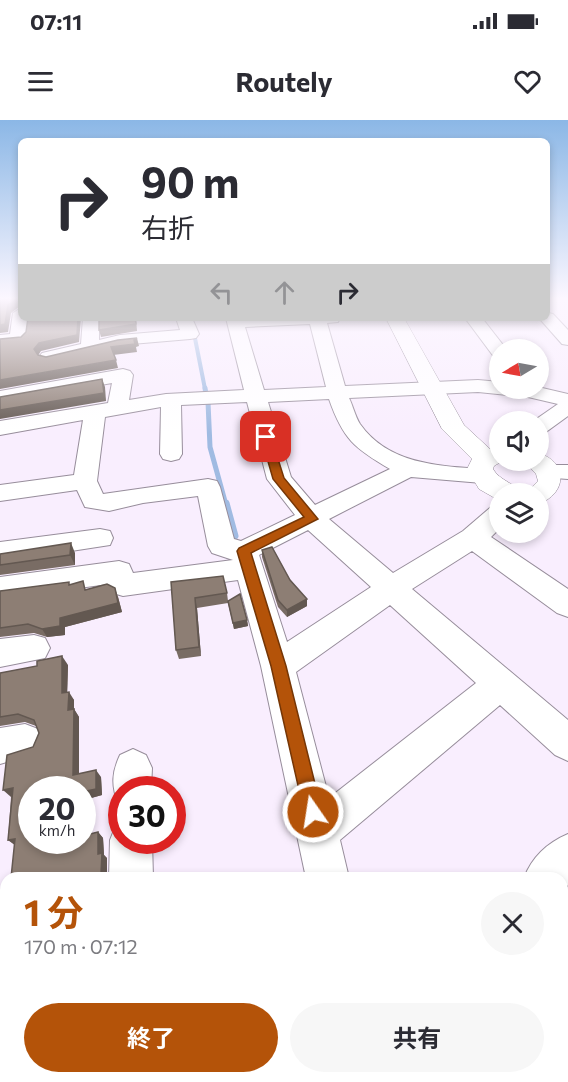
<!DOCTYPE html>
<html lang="ja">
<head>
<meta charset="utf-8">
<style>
	:root { --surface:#fff; --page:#f7f7f7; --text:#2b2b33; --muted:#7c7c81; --accent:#b45309 }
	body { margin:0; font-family:Commissioner,"Noto Sans JP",sans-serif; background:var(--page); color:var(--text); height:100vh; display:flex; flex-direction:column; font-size:22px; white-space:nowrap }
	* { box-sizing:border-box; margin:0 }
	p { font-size:20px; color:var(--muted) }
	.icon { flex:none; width:33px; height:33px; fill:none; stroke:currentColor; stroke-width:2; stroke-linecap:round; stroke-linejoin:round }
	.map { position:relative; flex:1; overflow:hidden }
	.sheet { position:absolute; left:0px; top:752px; width:568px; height:212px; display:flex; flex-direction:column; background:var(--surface); border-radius:18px 18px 0 0; box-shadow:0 3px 9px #0003 }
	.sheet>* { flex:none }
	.guide { position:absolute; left:18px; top:18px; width:532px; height:183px; border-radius:9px; box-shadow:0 3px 9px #0003; background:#fff; color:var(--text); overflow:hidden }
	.needle { width:39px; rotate:260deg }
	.controls { position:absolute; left:489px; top:219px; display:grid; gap:12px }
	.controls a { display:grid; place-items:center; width:60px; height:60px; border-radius:50%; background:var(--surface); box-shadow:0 3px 9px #0003; font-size:30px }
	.speed { position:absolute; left:18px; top:656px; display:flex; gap:12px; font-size:30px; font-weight:700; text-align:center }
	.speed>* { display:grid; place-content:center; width:78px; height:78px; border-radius:50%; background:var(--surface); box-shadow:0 3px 9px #0003; line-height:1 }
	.speed small { font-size:15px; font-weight:400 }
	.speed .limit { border:9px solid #d22; background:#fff; color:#111 }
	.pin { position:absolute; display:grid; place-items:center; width:51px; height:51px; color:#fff; margin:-26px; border-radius:12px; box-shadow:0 3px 9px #0006 }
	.me { position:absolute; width:66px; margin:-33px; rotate:347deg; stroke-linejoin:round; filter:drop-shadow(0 0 4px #0008) }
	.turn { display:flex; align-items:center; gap:21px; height:126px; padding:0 24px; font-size:27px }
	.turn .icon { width:78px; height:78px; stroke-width:2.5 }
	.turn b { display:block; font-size:42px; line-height:51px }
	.lanes { display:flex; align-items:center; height:57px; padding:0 24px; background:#0003; justify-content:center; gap:30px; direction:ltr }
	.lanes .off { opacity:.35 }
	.round { display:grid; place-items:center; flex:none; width:63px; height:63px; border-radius:32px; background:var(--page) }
	.head { display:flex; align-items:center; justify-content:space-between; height:102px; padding:0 24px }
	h1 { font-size:36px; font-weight:700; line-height:45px; color:var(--accent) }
	.action { display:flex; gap:12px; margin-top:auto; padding:12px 24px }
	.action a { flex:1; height:69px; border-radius:36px; background:var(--accent); color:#fff; font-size:24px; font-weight:700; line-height:69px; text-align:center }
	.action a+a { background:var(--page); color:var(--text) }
	.status { display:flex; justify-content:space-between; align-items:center; height:42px; padding:0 30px; background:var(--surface); direction:ltr }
	.status svg { height:16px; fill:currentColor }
	header { display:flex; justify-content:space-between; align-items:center; height:78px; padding:0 24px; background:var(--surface); font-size:27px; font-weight:700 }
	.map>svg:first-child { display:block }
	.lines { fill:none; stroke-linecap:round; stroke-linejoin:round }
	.stream-far2 { stroke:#a0bbe2; stroke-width:4 }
	.stream-far1 { stroke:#a0bbe2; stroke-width:5 }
	.stream { stroke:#a0bbe2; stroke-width:7 }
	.minor-casing { stroke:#978d9b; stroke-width:2 }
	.major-casing { stroke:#978d9b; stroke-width:1 }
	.minor { fill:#fff; fill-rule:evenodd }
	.major { fill:#fff; fill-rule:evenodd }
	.wall { fill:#796c64 }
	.shaded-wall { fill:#635851 }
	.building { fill:#8d7e74; stroke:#635851; stroke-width:1.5 }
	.route { fill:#b45309; stroke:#753606; stroke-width:1.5 }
</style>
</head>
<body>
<div class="status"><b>07:11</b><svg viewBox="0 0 49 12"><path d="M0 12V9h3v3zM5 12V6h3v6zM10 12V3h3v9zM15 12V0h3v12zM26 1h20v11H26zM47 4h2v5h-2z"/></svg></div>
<header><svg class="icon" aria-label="menu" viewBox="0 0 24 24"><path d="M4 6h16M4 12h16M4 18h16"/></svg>Routely<svg class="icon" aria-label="heart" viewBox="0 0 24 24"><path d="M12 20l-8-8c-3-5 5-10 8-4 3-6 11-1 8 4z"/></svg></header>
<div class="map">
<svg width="568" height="962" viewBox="0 0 568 962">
	<rect width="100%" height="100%" fill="#f9eefe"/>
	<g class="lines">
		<path class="stream-far2" d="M191,198L205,269"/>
		<g class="stream-far1">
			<path d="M205,268L206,274"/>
			<path d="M208,282L210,327L226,385"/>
		</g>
		<path class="stream" d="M226,383L235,416"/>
		<g class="minor-casing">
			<g id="minor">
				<path d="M21,188V198H29L27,218L24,222L0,225V215L10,214L13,193Z"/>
				<path d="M548,193L553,194L568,210V225L562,224L539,198H548Z"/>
				<path d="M83,198H99V220L120,215L180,210L176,198H192L199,214L196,218L190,219L120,225L48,243L42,241L39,237L42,233L81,224Z"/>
				<path d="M226,198H340L338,202L327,203L345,266L478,260L500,262V268L538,267L568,274V296L546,312L538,313V302H532L558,284L528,277L478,272L349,278C353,286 355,296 360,304C388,344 438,346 482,349L490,351L494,356L490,361L482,363L411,357L329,399L393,453L463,411L491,387L500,385V408L491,417L568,469V497L557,493L472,431L412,469L568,600V641L555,635L500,585L340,720L349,758H306L261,546L238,460L123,476L113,473L108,464L0,479V457L119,441L129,444L133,453L233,440L212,433L208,426L198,376L143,383L109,391L85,387L77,370L0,381V365L74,355L83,300L0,315V301L108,283L112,263L0,283V271L123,249L130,251L133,255L129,280L166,274L244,270ZM310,204L326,267L264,270L245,207ZM329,279C343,319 354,328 390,349L315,385L291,357L268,282ZM247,282L267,359L295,395L241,421L234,419L220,367L217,361L208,359L103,374L97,361L105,297L161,287L160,334L163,339L171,341L179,339L182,334L181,285ZM308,410L371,467L287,522L259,435ZM390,485L476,563L329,678L296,552Z"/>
				<path d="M465,198H482L507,230H500V238L494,237Z"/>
				<path d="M549,345H568V359L541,357L537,352L541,347Z"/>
				<path d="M100,409L110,411L113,418L110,425L0,442V422Z"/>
				<path d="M34,515L45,518L50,528L45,538L0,547V519Z"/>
				<path d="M25,604L38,609L43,621L38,633L0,644V608Z"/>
				<path d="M133,629L146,635L152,648L151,669H122V684L118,683C111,665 112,652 120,635Z"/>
				<path d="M122,703V720H152L153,758H109L110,720L116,705Z"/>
				<path d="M568,714V765L562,771V758H524C532,737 547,723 568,714Z"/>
				<path d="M562,792L568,795V845L562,843Z"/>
				<path d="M6,840V888L0,890V842Z"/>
				<path d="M372,957H425L427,962H374Z"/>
			</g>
		</g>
		<g class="major-casing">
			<g id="major">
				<path d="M386,198H404L464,305L490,329L500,327V340H504L494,346L493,349C500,361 514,362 521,374H500V381L479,369L467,349L472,339L442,309Z"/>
				<path d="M538,333C568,341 568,374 538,384V374H525L538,361L536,354L523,340H538Z"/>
			</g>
		</g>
		<use href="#minor" class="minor"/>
		<use href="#major" class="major"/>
	</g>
	<g class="wall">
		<path d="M262,430L290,460L307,486L287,497L278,487L262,437Z"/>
		<path d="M75,433V445L0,455V434Z"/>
		<path d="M171,462L227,473L228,481L247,500L248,506L234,509L228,483L197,488L201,536L179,539L176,530Z"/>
		<path d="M70,465L118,477L122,492L65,507V515L47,517L34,513L0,517V471Z"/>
		<path d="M68,545L67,572L74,580V589L79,597V654L101,657L102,675L84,680V716L98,712L103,718L104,735L107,738L14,724L8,720L11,677L39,613L36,606L25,602L0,606V553Z"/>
	</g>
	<g class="shaded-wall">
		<path d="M17,179L20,186L11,193L8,212L0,213V205L8,185Z"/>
		<path d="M78,198H81L79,222L41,231L37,237L34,229L39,223Z"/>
		<path d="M136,198L137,211L101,217L99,210Z"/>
		<path d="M137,218L139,226L136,227L137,232L113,235L111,227Z"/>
		<path d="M116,240L118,248L0,269V260Z"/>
		<path d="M102,259L105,267L106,281L0,299V290Z"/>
		<path d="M71,423L75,433V445L70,435Z"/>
		<path d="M115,468L118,477L122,492L65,507V515L47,517L42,509Z"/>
		<path d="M195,478L197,488L201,536L199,527Z"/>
		<path d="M307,479V486L287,497V490Z"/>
		<path d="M247,500L248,506L234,509L233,503Z"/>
		<path d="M62,536L68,545L67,581L62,573Z"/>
		<path d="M69,572L74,580V598L68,590Z"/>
		<path d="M74,589L79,597V662L73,655Z"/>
		<path d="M96,650L101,657L102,675L84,680V717L82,720V672Z"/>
		<path d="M13,668L20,675L11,677L3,670Z"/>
		<path d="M98,712L103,718L104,735L107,738V758H105L101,754L98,734Z"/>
		<path d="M15,719L16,726L8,720Z"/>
	</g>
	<g class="building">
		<path d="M0,178H21V189V181L17,179L8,185L5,204L0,205Z"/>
		<path d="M28,198H78L77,215L39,223L34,229L38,235L46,237L118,220L137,218L134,220L135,224L111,227L116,240L0,260V219L21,217L26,212Z"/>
		<path d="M99,198H135L136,204L99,210Z"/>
		<path d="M102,259L104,273L0,290V277Z"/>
		<path d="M71,423L70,435L0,445V434Z"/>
		<path d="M272,427L290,460L307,479L287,490L278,480L262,430Z"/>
		<path d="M223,456L227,473L195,478L199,527L176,530L171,462Z"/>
		<path d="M83,461L85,470L107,464L115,468L118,483L60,498V506L42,509L28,504L0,508V471L69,462V465Z"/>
		<path d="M240,474L247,500L233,503L228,481Z"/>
		<path d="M62,536V573L69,572L68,590L74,589L73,655L96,650V669L82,672V669H32V720H82V716L98,712V734L102,733L101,754L105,756V758H11L15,719L8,720L13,668L3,670L7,635L33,627L39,613L34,600L18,594L0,597V553L37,546V541Z"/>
	</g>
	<linearGradient id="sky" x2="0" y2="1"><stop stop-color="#8bb7e6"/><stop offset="0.57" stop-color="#fcf7ff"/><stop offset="1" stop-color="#fcf7ff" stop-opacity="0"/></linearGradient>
	<rect width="568" height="313" fill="url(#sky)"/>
	<path class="route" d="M263,315L271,317L284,358L318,399L251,433L286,546L322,692L319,698L313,701L306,698L304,692L271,546L237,431L239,428L304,397L273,359L261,317Z"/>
</svg>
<div class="controls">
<a><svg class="needle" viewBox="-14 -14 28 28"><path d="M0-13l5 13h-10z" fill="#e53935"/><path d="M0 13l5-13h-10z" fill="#7c7c81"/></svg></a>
<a><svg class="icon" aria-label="sound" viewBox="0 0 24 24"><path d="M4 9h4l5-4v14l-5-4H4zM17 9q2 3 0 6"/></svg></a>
<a><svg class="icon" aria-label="layers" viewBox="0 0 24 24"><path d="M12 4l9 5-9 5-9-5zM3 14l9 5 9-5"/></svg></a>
</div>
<div class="speed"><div>20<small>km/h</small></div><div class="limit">30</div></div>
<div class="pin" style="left:266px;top:317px;background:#d93025"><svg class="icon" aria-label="arrive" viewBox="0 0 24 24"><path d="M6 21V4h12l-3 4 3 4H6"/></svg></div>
<svg class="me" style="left:313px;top:692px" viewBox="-20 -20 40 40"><circle r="17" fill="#b45309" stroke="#fff" stroke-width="3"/><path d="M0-11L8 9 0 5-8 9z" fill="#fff"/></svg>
<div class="guide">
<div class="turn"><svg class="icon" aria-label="right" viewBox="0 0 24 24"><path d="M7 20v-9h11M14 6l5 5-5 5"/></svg><div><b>90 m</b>右折</div></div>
<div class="lanes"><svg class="icon off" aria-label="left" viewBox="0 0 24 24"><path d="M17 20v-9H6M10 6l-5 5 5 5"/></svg><svg class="icon off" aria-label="ahead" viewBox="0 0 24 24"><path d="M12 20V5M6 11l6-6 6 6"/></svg><svg class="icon" aria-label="right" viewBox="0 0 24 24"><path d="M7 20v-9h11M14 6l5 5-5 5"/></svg></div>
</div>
<section class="sheet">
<div class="head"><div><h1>1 分</h1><p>170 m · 07:12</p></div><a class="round"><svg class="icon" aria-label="close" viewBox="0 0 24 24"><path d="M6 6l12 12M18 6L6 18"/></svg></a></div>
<div class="action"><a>終了</a><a>共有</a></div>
</section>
</div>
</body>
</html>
